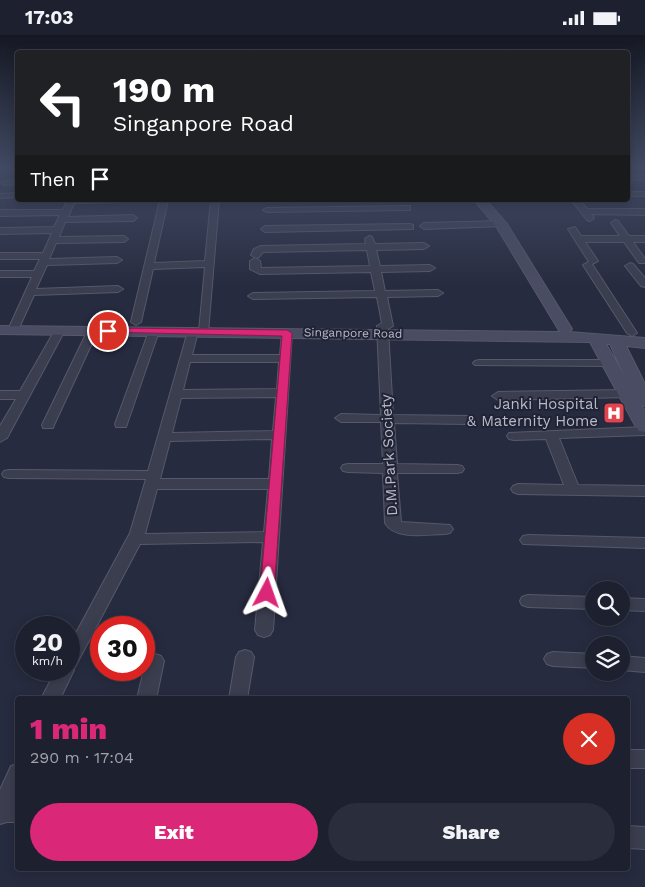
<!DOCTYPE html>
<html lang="en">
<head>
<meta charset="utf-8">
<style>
	:root { --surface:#1d202f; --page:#2a2d3b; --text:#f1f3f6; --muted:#a0a3aa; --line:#3b3e4b; --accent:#db2777 }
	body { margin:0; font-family:"Work Sans",sans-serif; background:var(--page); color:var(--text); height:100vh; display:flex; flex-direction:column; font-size:19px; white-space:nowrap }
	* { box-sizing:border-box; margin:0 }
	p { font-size:16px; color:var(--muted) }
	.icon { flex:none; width:28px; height:28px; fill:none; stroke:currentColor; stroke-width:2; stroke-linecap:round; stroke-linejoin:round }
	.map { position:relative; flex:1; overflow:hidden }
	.details { position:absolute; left:15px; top:661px; width:615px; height:175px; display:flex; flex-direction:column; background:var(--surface); border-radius:5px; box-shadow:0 2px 12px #0003,0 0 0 1px var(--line) }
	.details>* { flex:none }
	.hud { position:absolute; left:15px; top:15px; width:615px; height:152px; border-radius:5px; box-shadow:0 2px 12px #0003,0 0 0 1px var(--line); background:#202124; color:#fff; overflow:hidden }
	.fabs { position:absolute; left:585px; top:546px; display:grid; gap:10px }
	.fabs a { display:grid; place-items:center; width:45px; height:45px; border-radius:50%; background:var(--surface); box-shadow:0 2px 12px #0003,0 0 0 1px var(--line); font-size:25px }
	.speed { position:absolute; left:15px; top:581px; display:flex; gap:10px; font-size:25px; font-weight:700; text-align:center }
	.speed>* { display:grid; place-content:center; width:65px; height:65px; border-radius:50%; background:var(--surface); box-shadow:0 2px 12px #0003,0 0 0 1px var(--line); line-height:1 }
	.speed small { font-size:12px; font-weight:400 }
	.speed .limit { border:8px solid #d22; background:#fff; color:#111 }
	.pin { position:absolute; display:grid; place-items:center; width:42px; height:42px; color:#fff; margin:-21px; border:2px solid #fff; border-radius:50%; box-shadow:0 1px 5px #0007 }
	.me { position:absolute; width:55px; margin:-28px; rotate:4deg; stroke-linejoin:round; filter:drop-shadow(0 0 4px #0008) }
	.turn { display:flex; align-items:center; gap:18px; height:105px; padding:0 15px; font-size:22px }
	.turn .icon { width:65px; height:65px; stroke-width:2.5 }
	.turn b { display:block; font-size:35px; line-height:42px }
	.then { display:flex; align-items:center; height:48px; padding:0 15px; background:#0003; gap:10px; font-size:19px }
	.round { display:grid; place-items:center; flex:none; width:52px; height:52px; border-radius:26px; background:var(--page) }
	.headline { display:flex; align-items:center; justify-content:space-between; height:85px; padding:0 15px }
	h1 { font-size:30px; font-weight:800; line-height:38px; color:var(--accent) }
	.action { display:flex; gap:10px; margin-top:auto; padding:10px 15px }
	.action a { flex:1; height:58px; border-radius:30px; background:var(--accent); color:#fff; font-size:20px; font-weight:800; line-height:58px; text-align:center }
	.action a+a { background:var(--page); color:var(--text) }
	.status { display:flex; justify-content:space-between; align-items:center; height:35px; padding:0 25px; background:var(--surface); direction:ltr }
	.status svg { height:14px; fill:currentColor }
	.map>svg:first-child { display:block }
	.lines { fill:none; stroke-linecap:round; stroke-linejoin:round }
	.street-casing { stroke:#56596a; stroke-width:2 }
	.secondary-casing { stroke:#56596a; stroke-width:2 }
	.street { fill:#3b3e4f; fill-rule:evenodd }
	.secondary { fill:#494c62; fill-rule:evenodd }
	.route { fill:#db2777; stroke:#8e194d }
	.labels { text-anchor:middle; stroke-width:4; stroke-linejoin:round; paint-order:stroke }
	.far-street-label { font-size:12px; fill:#b8b9ca; stroke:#202334 }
	.poi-label { font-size:15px; fill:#b8b9ca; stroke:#202334; text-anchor:end }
	.street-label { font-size:15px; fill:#b8b9ca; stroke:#202334 }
</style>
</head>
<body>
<div class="status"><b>17:03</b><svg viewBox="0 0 49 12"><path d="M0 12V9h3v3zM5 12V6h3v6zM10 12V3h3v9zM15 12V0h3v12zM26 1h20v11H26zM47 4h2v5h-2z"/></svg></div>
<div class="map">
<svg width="645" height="852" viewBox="0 0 645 852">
	<rect width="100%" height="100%" fill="#272b3f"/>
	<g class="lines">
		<g class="street-casing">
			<g id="street">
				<path d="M628,140L645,141V145L628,144Z"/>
				<path d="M18,145V149L5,150L1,148L5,146Z"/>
				<rect x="628" y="157" width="17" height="4"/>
				<path d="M18,158V162L0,163V159Z"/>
				<path d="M67,165H123L119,167L74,168L68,182L133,180L137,183L133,186L65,187L59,202L124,201L128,204L124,207L56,208L49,224L117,222L122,225L117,228L47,230L36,254L118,251L123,254L118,257L34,260L18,295L17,297H9L8,295L32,242H0V236H34L40,224H0V218H43L52,198L0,199V193L54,192L60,180L0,181V175H63Z"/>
				<path d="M160,165H168L154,228L205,226L211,165H219L208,298H200L199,296L205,232L153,234L141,287L136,290L131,287Z"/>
				<path d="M571,165H579L587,174H645V180L591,179L594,183L590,186L587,185Z"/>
				<path d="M407,171H410V175L267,177L263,175L267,173Z"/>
				<path d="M615,185L618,186L629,201H645V207H633L645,224V228H639L624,207H585L598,226L592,229L637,298L632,301L627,298L583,230L589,227L568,194L575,192L581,201H620L611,188Z"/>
				<path d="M501,186L505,189L504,191L424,194L420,191L424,188Z"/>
				<path d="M410,189L413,190V194L265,197L261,194L265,191Z"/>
				<path d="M369,201L372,202L375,209L424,208L429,211L424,214L376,215L380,231L430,230L435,233L430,236L381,237L385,256L438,255L443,258L438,261L387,262L393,291L388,294L393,380L468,381L474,385L468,389L394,388L397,429L457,430L462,431L464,434L462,437L457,438H397L401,487L450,490L453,494L450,498L445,499C427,499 396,506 385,488L383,438L348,437L343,436L341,433L343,430L348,429H383L381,387H341L335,383L341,379L381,380L377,291L382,288L377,262L253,264L248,261L253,258L375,256L371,237L260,239L250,234V226L255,223L260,226L261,233L370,231L367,215L263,217L259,222L256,223L251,220L254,214L261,211L366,209L365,204Z"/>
				<path d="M630,228L633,229L645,243V252L641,251L625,231Z"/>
				<path d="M60,292L65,295L7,403L0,407V391L16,364H0V356H20L55,295Z"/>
				<path d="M93,292L98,295L54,390L53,393H43L42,390L88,295Z"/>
				<path d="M154,293L159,296L127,389L126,392H116L115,389L149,296Z"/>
				<path d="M193,293L198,296L192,320H280L282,298L287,295L292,298L273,595L270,600L264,602L258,600L255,595L263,507L140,509L75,632L73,633L74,635L60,664H41L56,635H69V611L130,498L146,444L9,443L4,442L2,439L4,436L9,435L148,436L188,296ZM190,327H279L277,354L183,355ZM276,362L273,396L172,398L181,363ZM272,404L269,444H160L170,406ZM157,454H268L264,497L145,499Z"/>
				<path d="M479,325H610L616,328L610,331L475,330L473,328L475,326Z"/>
				<path d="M627,355L633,359L631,362L498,365L492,361L498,357Z"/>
				<path d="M645,392V400L559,403L578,450L645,451V461L518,459L513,457L511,454L513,451L518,449L564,450L546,404L514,405L509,404L507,401L509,398Z"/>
				<path d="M528,500L645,503V513L523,509L520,505L523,501Z"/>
				<path d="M528,560L594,562V574L528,572L522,570L520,566L522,562Z"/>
				<path d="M621,563L645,564V576L621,575Z"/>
				<path d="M245,615L251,617L254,622L247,664H229L236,622L239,617Z"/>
				<path d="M553,617L594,619V633L553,631L547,629L544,624L547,619Z"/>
				<path d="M155,619L161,621L164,626L156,664H137L146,626L149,621Z"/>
				<path d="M621,621L645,623V637L621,635Z"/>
				<rect x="628" y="715" width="17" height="18"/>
				<path d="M18,729L16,767L18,787H7L0,789V755L11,731Z"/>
				<path d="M628,791L645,792V814L628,813Z"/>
			</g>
		</g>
		<g class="secondary-casing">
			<path id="secondary" d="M474,165H486L507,189L572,294L569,297L645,303V313L626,311L645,349V371L641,370L645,376V397L639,396L636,392L590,307L0,299V291L560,297L496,191ZM606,309H610L625,342Z"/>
		</g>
		<use href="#street" class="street"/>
		<use href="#secondary" class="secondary"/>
	</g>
	<linearGradient id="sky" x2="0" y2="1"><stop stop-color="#151823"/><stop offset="0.53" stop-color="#414a63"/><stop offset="1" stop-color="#414a63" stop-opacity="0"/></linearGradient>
	<rect width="645" height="252" fill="url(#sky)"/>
	<path class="route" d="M108,293L287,295L292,298L274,558L272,561H262L260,558L282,301L105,297L104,296Z"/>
	<defs>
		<g id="hospital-square" transform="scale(1.125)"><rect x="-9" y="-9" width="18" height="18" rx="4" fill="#e0444e" stroke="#202334"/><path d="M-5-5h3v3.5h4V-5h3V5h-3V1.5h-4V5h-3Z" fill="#fff"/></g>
	</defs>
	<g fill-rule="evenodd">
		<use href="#hospital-square" x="614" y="378"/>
	</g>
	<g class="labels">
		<g class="far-street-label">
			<text transform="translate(353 298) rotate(1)" y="4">Singanpore Road</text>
		</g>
		<g class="poi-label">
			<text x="598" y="374">Janki Hospital<tspan x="598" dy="17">&amp; Maternity Home</tspan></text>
		</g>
		<g class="street-label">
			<text transform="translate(389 420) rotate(-93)" y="5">D.M.Park Society</text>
		</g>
	</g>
</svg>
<div class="fabs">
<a><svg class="icon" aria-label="search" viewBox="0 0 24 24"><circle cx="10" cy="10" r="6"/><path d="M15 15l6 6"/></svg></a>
<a><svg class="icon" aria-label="layers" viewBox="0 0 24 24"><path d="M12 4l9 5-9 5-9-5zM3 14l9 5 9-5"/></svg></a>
</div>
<div class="speed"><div>20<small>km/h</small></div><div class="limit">30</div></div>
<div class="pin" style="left:108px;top:296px;background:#d93025"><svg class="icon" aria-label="arrive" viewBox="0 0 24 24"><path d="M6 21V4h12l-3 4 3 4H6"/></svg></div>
<svg class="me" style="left:267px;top:558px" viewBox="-20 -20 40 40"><path d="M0-17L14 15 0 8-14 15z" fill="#db2777" stroke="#fff" stroke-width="4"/></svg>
<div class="hud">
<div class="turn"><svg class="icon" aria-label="left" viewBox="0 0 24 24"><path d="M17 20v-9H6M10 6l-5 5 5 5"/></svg><div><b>190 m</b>Singanpore Road</div></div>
<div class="then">Then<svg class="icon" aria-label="arrive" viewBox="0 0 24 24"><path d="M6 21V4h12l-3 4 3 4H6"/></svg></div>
</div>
<section class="details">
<div class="headline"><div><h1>1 min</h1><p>290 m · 17:04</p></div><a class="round" style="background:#d93025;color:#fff"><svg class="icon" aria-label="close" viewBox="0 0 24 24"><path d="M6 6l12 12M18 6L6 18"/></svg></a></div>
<div class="action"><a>Exit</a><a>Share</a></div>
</section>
</div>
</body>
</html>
